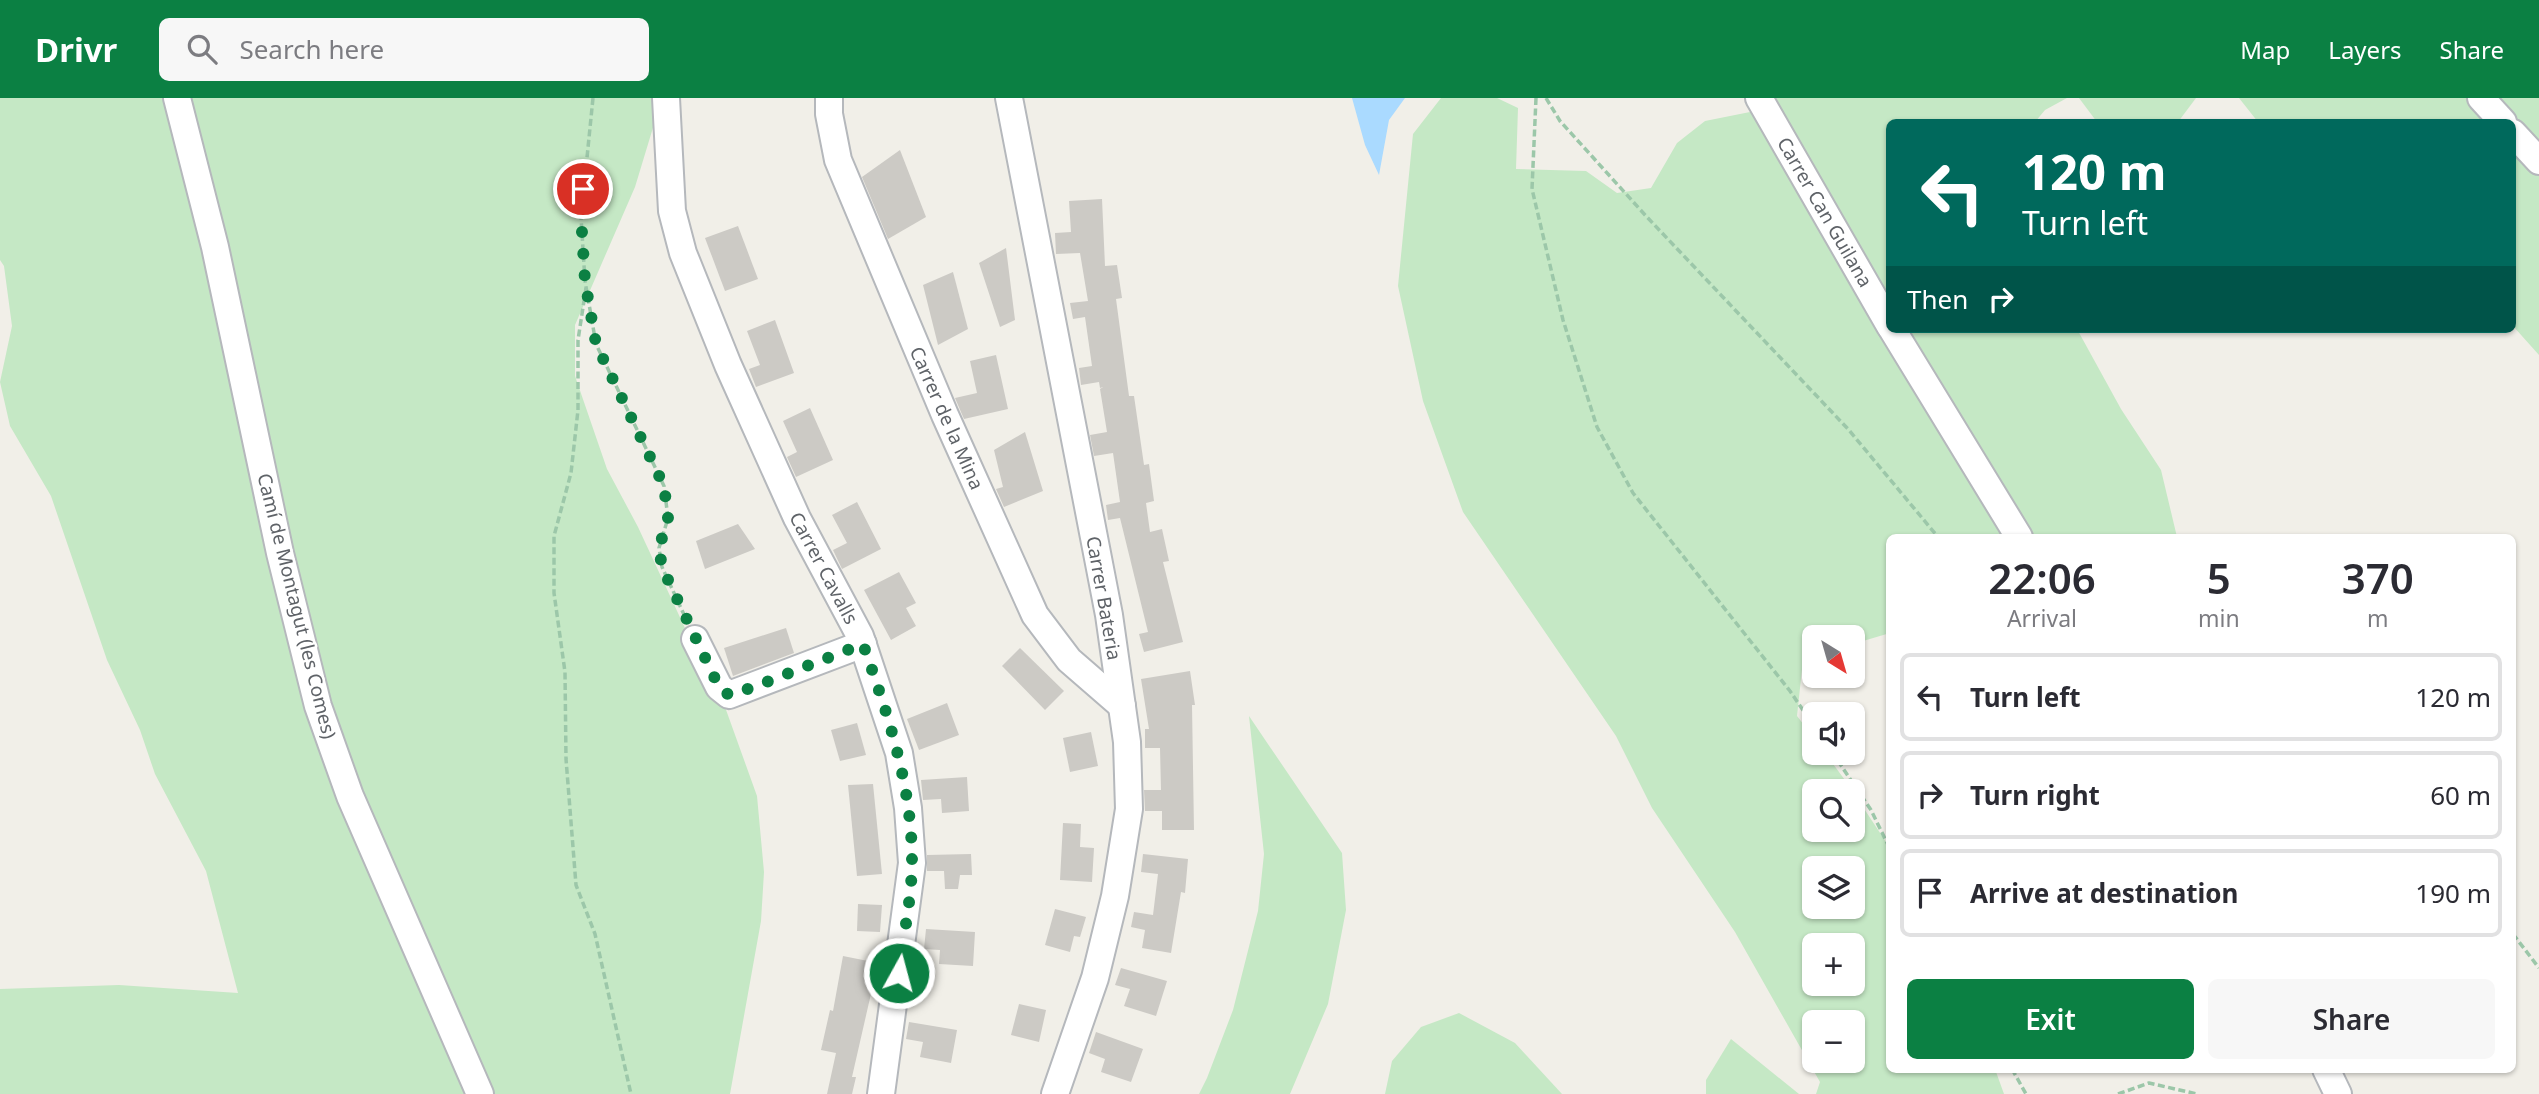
<!DOCTYPE html>
<html lang="en">
<head>
<meta charset="utf-8">
<style>
	:root { --surface:#fff; --page:#f7f7f7; --text:#2b2b33; --muted:#7c7c81; --line:#e1e1e2; --accent:#0b8043 }
	body { margin:0; font-family:"Noto Sans",sans-serif; background:var(--page); color:var(--text); height:100vh; display:flex; flex-direction:column; font-size:26px; white-space:nowrap }
	* { box-sizing:border-box; margin:0 }
	p { font-size:23px; color:var(--muted) }
	.icon { flex:none; width:38px; height:38px; fill:none; stroke:currentColor; stroke-width:2; stroke-linecap:round; stroke-linejoin:round }
	.map { position:relative; flex:1; overflow:hidden }
	.details { position:absolute; left:1886px; top:436px; width:630px; height:539px; display:flex; flex-direction:column; background:var(--surface); border-radius:10px; box-shadow:0 2px 5px #0004 }
	.details>* { flex:none }
	.hud { position:absolute; left:1886px; top:21px; width:630px; height:214px; border-radius:10px; box-shadow:0 2px 5px #0004; background:#00695c; color:#fff; overflow:hidden }
	.needle { width:46px; rotate:143deg }
	.controls { position:absolute; left:1802px; top:527px; display:grid; gap:14px }
	.controls a { display:grid; place-items:center; width:63px; height:63px; border-radius:10px; background:var(--surface); box-shadow:0 2px 5px #0004; font-size:35px }
	.pin { position:absolute; display:grid; place-items:center; width:60px; height:60px; color:#fff; margin:-30px; border:4px solid #fff; border-radius:50%; box-shadow:0 2px 7px #0007 }
	.me { position:absolute; width:77px; margin:-38px; rotate:7deg; stroke-linejoin:round; filter:drop-shadow(0 0 5px #0008) }
	.turn { display:flex; align-items:center; gap:24px; height:147px; padding:0 21px; font-size:32px }
	.turn .icon { width:91px; height:91px; stroke-width:2.5 }
	.turn b { display:block; font-size:49px; line-height:60px }
	.then { display:flex; align-items:center; height:66px; padding:0 21px; background:#0003; gap:14px; font-size:26px }
	.eta { display:flex; justify-content:space-evenly; align-items:center; height:119px; text-align:center }
	.eta b { font-size:42px; font-weight:600; line-height:49px }
	.action { display:flex; gap:14px; margin-top:auto; padding:14px 21px }
	.action a { flex:1; height:80px; border-radius:10px; background:var(--accent); color:#fff; font-size:28px; font-weight:600; line-height:80px; text-align:center }
	.action a+a { background:var(--page); color:var(--text) }
	ul { padding:0; list-style:none }
	li { display:flex; align-items:center; gap:21px; height:88px; margin:0 14px 10px; padding:0 7px; border:4px solid var(--line); border-radius:10px }
	li div { flex:1 }
	li b { display:block; font-size:26px }
	li em { font-style:normal }
	header { display:flex; align-items:center; gap:42px; box-sizing:border-box; height:98px; padding:0 35px; background:var(--accent); color:#fff }
	header strong { font-size:33px }
	nav { display:flex; gap:38px; margin-inline-start:auto; font-size:24px }
	.search { width:490px; height:63px; background:var(--page); display:flex; align-items:center; gap:18px; box-sizing:border-box; padding:0 24px; border-radius:10px; color:var(--muted); font-size:26px }
	.map>svg:first-child { display:block }
	.green { fill:#c5e8c5; fill-rule:evenodd }
	.water { fill:#aadaff }
	.building { fill:#cccac5 }
	.lines { fill:none; stroke-linecap:round; stroke-linejoin:round }
	.minor-casing { stroke:#b5b8bc; stroke-width:30 }
	.path { stroke:#9cc7a9; stroke-width:3.5; stroke-dasharray:7 3.5; stroke-linecap:butt }
	.minor { stroke:#fff; stroke-width:26 }
	.route { stroke:#0b8043; stroke-width:12; stroke-dasharray:0 21.6 }
	.labels { text-anchor:middle; stroke-width:5; stroke-linejoin:round; paint-order:stroke }
	.street-label { font-size:19px; fill:#5f6368; stroke:#fff }
</style>
</head>
<body>
<header>
<strong>Drivr</strong>
<div class="search"><svg class="icon" aria-label="search" viewBox="0 0 24 24"><circle cx="10" cy="10" r="6"/><path d="M15 15l6 6"/></svg>Search here</div>
<nav><a>Map</a><a>Layers</a><a>Share</a></nav>
</header>
<div class="map">
<svg width="2539" height="996" viewBox="0 0 2539 996">
	<rect width="100%" height="100%" fill="#f1efe8"/>
	<g class="green">
		<path d="M0,0H662L635,89L575,227V278L607,371L638,429L691,543L725,609L757,698L764,774L761,823L730,996H0V891L119,887L238,895L206,773L155,676L140,632L107,562L51,398L10,328L0,284L12,228L4,168L0,162Z"/>
		<path d="M1441,0H1497L1518,10L1516,71L1586,73L1617,95L1651,90L1677,45L1705,23L1765,11L1763,0H2067L2045,12L2035,24H1890V231H2077L2121,311L2161,372L2177,439H1890V535L1853,546V539H1815V558L1803,562L1797,618L1815,641V654L1825,655L1853,693H1815V732H1853V694L1890,750V971H1995L2004,996H1816L1820,984L1735,834L1652,710L1616,638L1463,414L1423,303L1398,188L1413,36ZM1815,770H1853V808H1815ZM1815,847H1853V886H1815ZM1815,924H1853V962H1815Z"/>
		<path d="M2079,0H2196L2178,24H2097Z"/>
		<path d="M2239,0H2539V257L2513,228V24H2258Z"/>
		<path d="M1249,618L1342,755L1346,812L1328,906L1290,996H1199L1207,980L1233,912L1258,813L1264,756Z"/>
		<path d="M1459,915L1515,945L1562,996H1385L1392,963L1421,929Z"/>
		<path d="M1731,941L1799,996H1706V982Z"/>
	</g>
	<path class="water" d="M1352,0H1405L1389,22L1379,77L1365,47Z"/>
	<g class="building">
		<path d="M900,52L926,119L888,141L862,79Z"/>
		<path d="M1102,101L1105,168L1117,167L1122,200L1116,201L1129,298H1134L1144,367L1149,366L1154,403L1146,405L1150,434L1162,431L1169,463L1163,464L1183,544L1144,554L1139,536L1148,534L1120,420L1108,422L1106,407L1120,404L1113,355L1094,358L1090,337L1107,334L1100,291L1103,289L1100,290L1099,284L1081,287L1079,270L1092,268L1085,219L1073,221L1070,205L1088,203L1080,155L1056,156L1055,135L1071,134L1069,103Z"/>
		<path d="M738,128L758,181L725,193L705,140Z"/>
		<path d="M1006,150L1015,222L1000,229L979,165Z"/>
		<path d="M953,174L968,231L938,247L923,187Z"/>
		<path d="M775,222L794,275L756,289L749,271L760,267L747,233Z"/>
		<path d="M996,257L1008,311L964,321L955,300L977,295L970,263Z"/>
		<path d="M810,310L833,362L796,379L787,359L797,354L783,323Z"/>
		<path d="M1025,334L1043,393L1004,409L996,391L1003,389L994,352Z"/>
		<path d="M857,404L881,451L842,471L833,452L847,445L832,417Z"/>
		<path d="M738,426L755,451L705,471L696,443Z"/>
		<path d="M899,474L916,505L906,510L916,528L891,542L864,492Z"/>
		<path d="M786,530L794,555L733,578L724,550Z"/>
		<path d="M1020,550L1064,593L1045,612L1002,568Z"/>
		<path d="M1190,573L1195,607H1192L1194,732H1162V713H1145L1144,692H1161L1160,650H1145V631H1149L1141,581Z"/>
		<path d="M947,605L959,637L919,652L907,621Z"/>
		<path d="M857,625L866,657L840,663L831,632Z"/>
		<path d="M1091,634L1098,668L1070,674L1063,640Z"/>
		<path d="M967,679L969,713L942,715L941,701L923,702L921,682Z"/>
		<path d="M873,686L882,776L857,778L848,687Z"/>
		<path d="M1063,725L1081,726L1080,749L1094,750L1092,784L1060,782Z"/>
		<path d="M971,756L972,777H960L958,791H945L944,773H927V757Z"/>
		<path d="M1143,756L1188,761L1185,795L1181,794L1171,855L1142,850L1145,832L1131,829L1134,814L1153,817L1158,776L1141,774Z"/>
		<path d="M858,806L882,807L880,834L857,833Z"/>
		<path d="M1055,811L1086,819L1080,839L1074,838L1070,854L1045,847Z"/>
		<path d="M926,831L975,834L973,868L939,866L940,852L924,851Z"/>
		<path d="M843,858L878,865L852,979H856L852,996H827L836,955L821,952L830,912L833,913Z"/>
		<path d="M1121,870L1167,883L1156,918L1124,908L1130,891L1115,887Z"/>
		<path d="M1019,906L1046,912L1039,944L1011,937Z"/>
		<path d="M909,924L957,932L951,965L920,959L923,944L906,941Z"/>
		<path d="M1096,934L1143,951L1131,984L1101,974L1105,961L1089,955Z"/>
	</g>
	<g class="lines">
		<g class="minor-casing">
			<g id="minor">
				<path d="M177,0L215,149L280,455L318,608L350,698L480,996"/>
				<path d="M666,0L672,113L683,155L728,267L797,420L860,538L899,655L908,710L912,765L881,996"/>
				<path d="M829,0V16L838,62L945,317L1035,517L1069,562L1122,608"/>
				<path d="M1009,0L1109,517L1127,644L1129,711L1115,798L1095,880L1055,996"/>
				<path d="M1759,0L1890,228"/>
				<path d="M2481,0L2503,24"/>
				<path d="M2513,35L2539,63"/>
				<path d="M1892,231L2019,439"/>
				<path d="M695,541L719,589L729,597L863,546"/>
				<path d="M2326,971L2338,996"/>
			</g>
		</g>
		<g class="path">
			<path d="M593,0L581,119L585,183L596,246L664,388L668,420L659,450L662,469L687,523"/>
			<path d="M1536,0L1532,91L1563,222L1597,329L1633,395L1790,593L1815,630"/>
			<path d="M1546,0L1560,23L1646,118L1848,331L1938,439"/>
			<path d="M586,190L578,242V312L571,375L554,438V495L565,574L566,661L576,787L595,836L631,996"/>
			<path d="M1832,654L1871,712L1890,751"/>
			<path d="M2513,836L2539,870"/>
			<path d="M2012,971L2026,996"/>
			<path d="M2118,996L2149,985L2197,996"/>
		</g>
		<use href="#minor" class="minor"/>
	</g>
	<g class="lines">
		<path class="route" d="M583,91L581,118L585,183L596,246L664,388L668,420L659,450L662,469L719,589L729,597L751,590L863,546C888,617 912,687 912,763C912,800 903,838 899,875"/>
	</g>
	<g class="labels">
		<g class="street-label">
			<text transform="translate(1825 114) rotate(60)" y="7">Carrer Can Guilana</text>
			<text transform="translate(947 320) rotate(66)" y="7">Carrer de la Mina</text>
			<text transform="translate(824 470) rotate(62)" y="7">Carrer Cavalls</text>
			<text transform="translate(1104 500) rotate(80)" y="7">Carrer Bateria</text>
			<text transform="translate(297 508) rotate(76)" y="7">Camí de Montagut (les Comes)</text>
		</g>
	</g>
</svg>
<div class="controls">
<a><svg class="needle" viewBox="-14 -14 28 28"><path d="M0-13l5 13h-10z" fill="#e53935"/><path d="M0 13l5-13h-10z" fill="#7c7c81"/></svg></a>
<a><svg class="icon" aria-label="sound" viewBox="0 0 24 24"><path d="M4 9h4l5-4v14l-5-4H4zM17 9q2 3 0 6"/></svg></a>
<a><svg class="icon" aria-label="search" viewBox="0 0 24 24"><circle cx="10" cy="10" r="6"/><path d="M15 15l6 6"/></svg></a>
<a><svg class="icon" aria-label="layers" viewBox="0 0 24 24"><path d="M12 4l9 5-9 5-9-5zM3 14l9 5 9-5"/></svg></a>
<a>+</a>
<a>−</a>
</div>
<div class="pin" style="left:583px;top:91px;background:#d93025"><svg class="icon" aria-label="arrive" viewBox="0 0 24 24"><path d="M6 21V4h12l-3 4 3 4H6"/></svg></div>
<svg class="me" style="left:899px;top:875px" viewBox="-20 -20 40 40"><circle r="17" fill="#0b8043" stroke="#fff" stroke-width="3"/><path d="M0-11L8 9 0 5-8 9z" fill="#fff"/></svg>
<div class="hud">
<div class="turn"><svg class="icon" aria-label="left" viewBox="0 0 24 24"><path d="M17 20v-9H6M10 6l-5 5 5 5"/></svg><div><b>120 m</b>Turn left</div></div>
<div class="then">Then<svg class="icon" aria-label="right" viewBox="0 0 24 24"><path d="M7 20v-9h11M14 6l5 5-5 5"/></svg></div>
</div>
<section class="details">
<div class="eta">
<div><b>22:06</b><p>Arrival</p></div>
<div><b>5</b><p>min</p></div>
<div><b>370</b><p>m</p></div>
</div>
<ul>
<li><svg class="icon" aria-label="left" viewBox="0 0 24 24"><path d="M17 20v-9H6M10 6l-5 5 5 5"/></svg><div><b>Turn left</b></div><em>120 m</em></li>
<li><svg class="icon" aria-label="right" viewBox="0 0 24 24"><path d="M7 20v-9h11M14 6l5 5-5 5"/></svg><div><b>Turn right</b></div><em>60 m</em></li>
<li><svg class="icon" aria-label="arrive" viewBox="0 0 24 24"><path d="M6 21V4h12l-3 4 3 4H6"/></svg><div><b>Arrive at destination</b></div><em>190 m</em></li>
</ul>
<div class="action"><a>Exit</a><a>Share</a></div>
</section>
</div>
</body>
</html>
